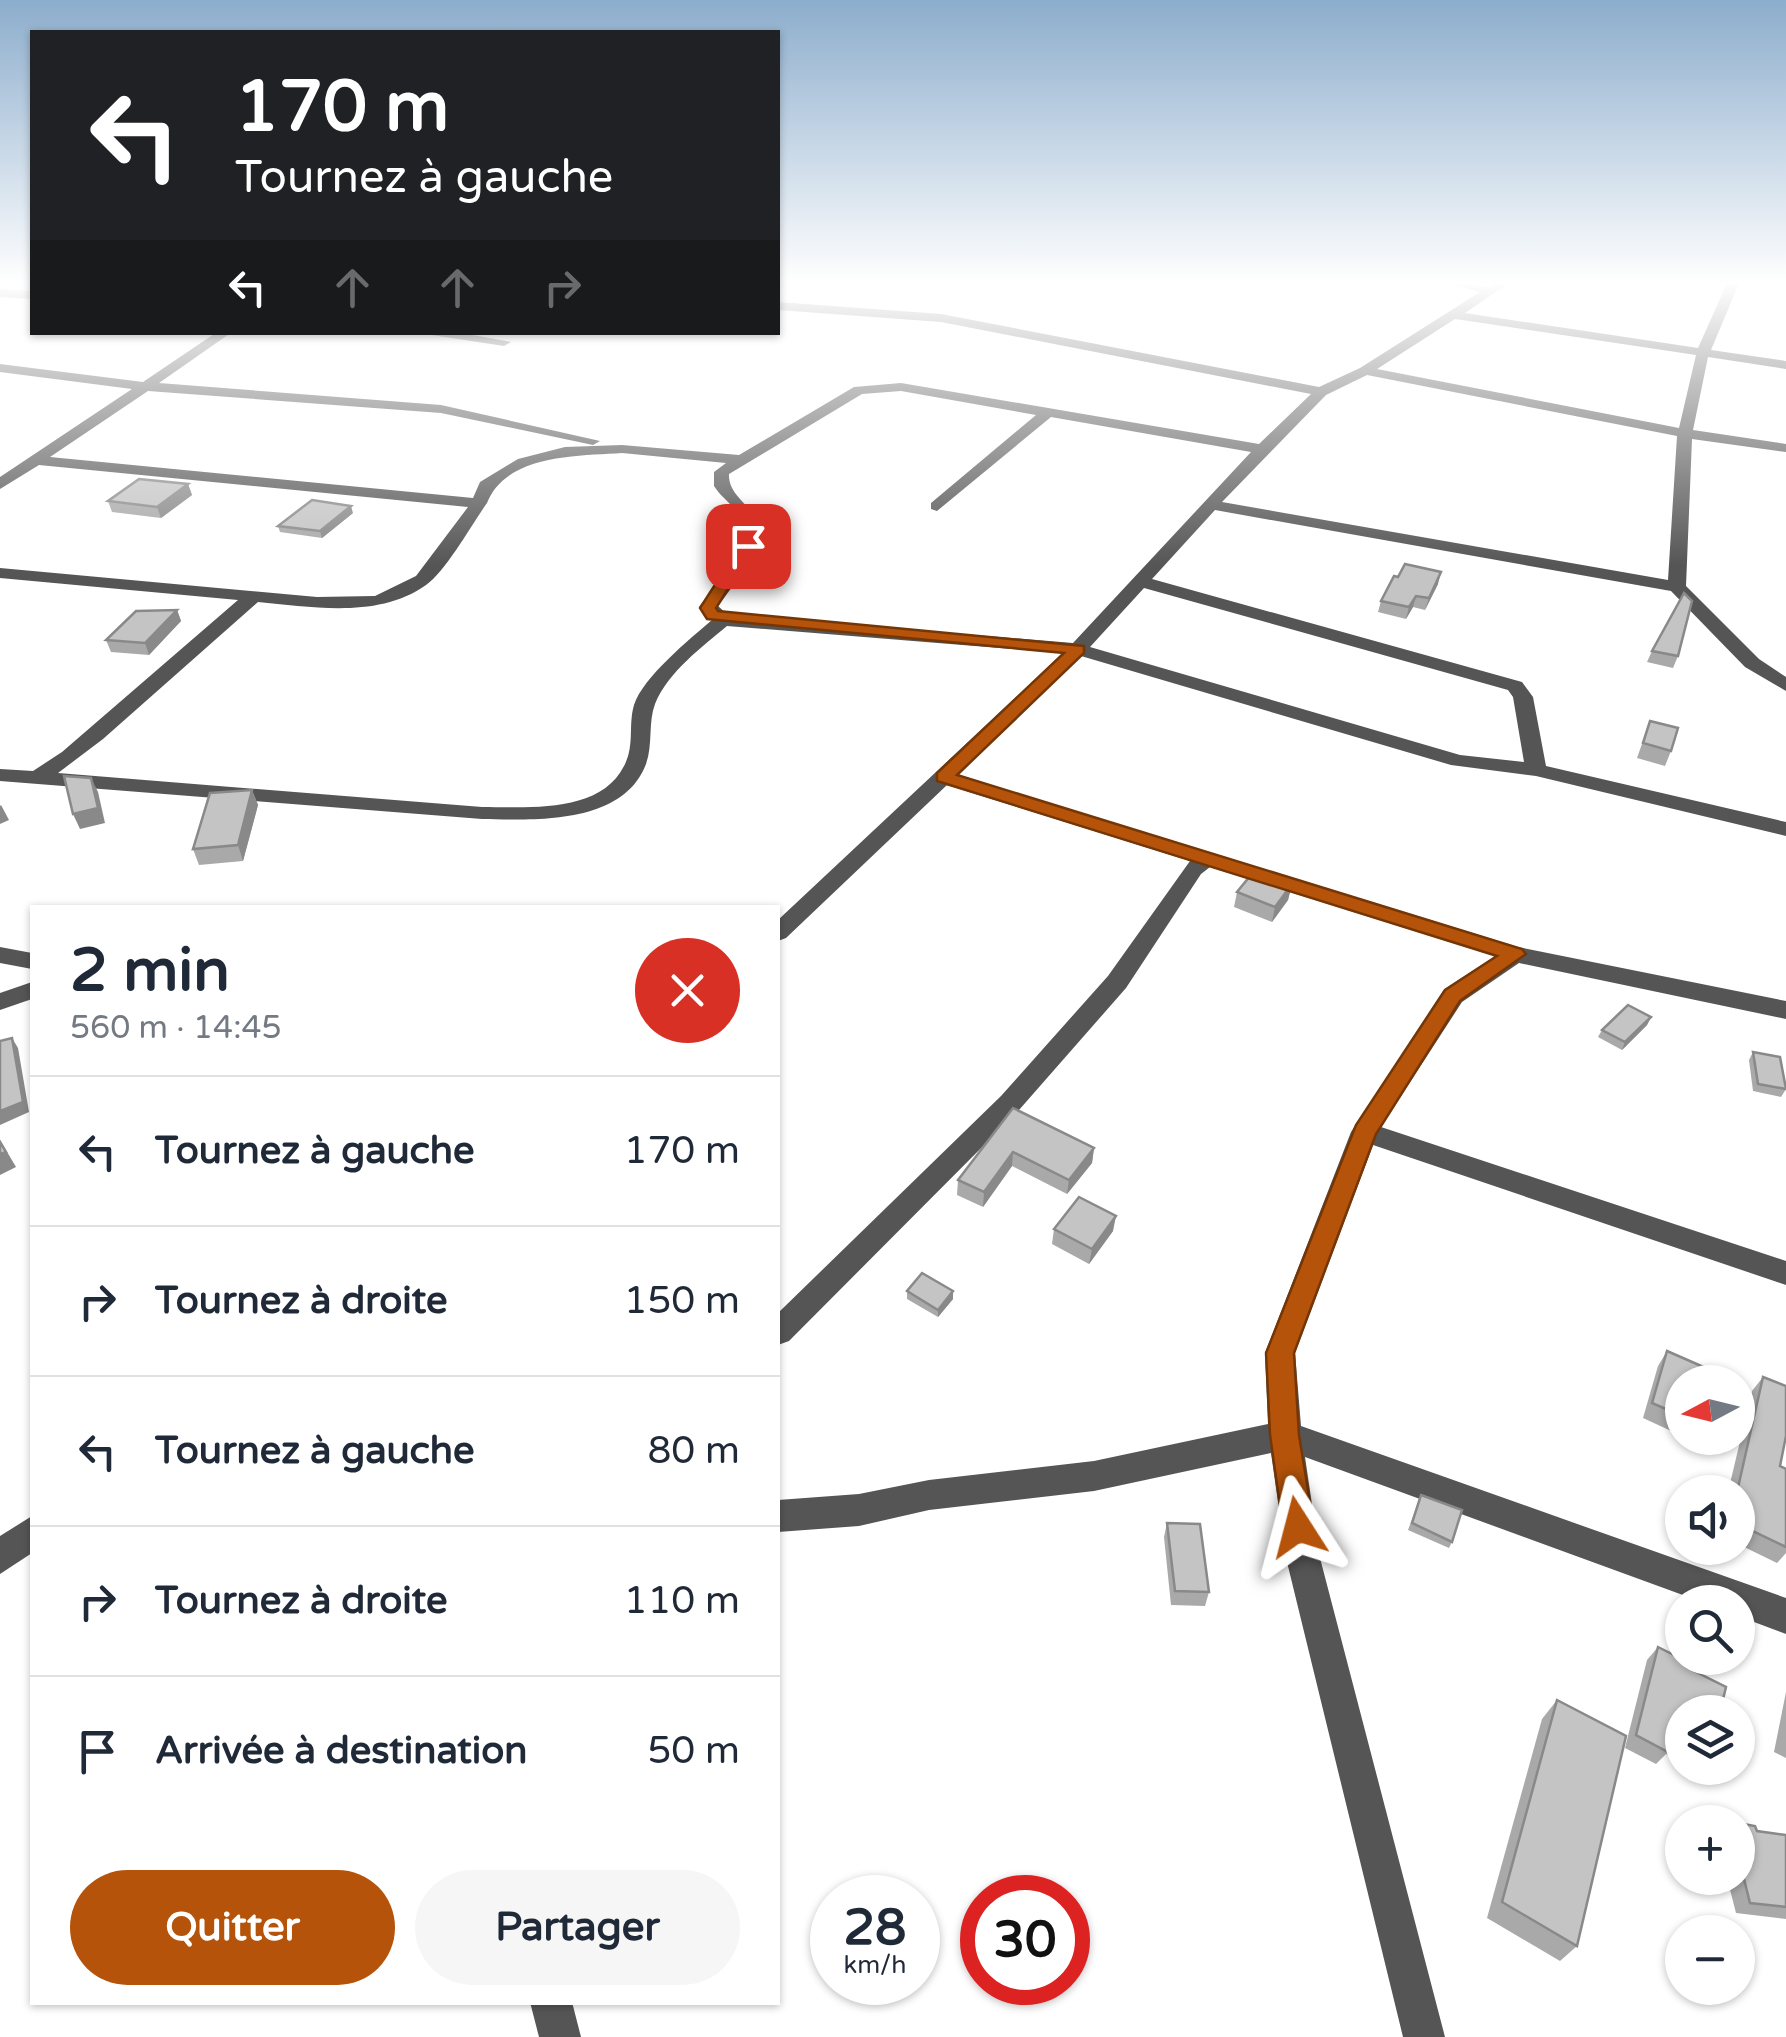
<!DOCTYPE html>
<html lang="fr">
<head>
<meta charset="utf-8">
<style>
	:root { --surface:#fff; --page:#f6f6f7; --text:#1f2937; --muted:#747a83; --line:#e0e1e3; --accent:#b45309 }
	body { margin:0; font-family:"Varela Round",sans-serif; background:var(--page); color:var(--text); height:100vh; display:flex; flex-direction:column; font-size:38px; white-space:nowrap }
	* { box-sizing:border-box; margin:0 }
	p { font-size:32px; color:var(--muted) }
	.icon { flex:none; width:55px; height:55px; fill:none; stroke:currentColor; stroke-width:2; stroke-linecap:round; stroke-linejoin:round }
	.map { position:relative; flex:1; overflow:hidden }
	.details { position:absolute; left:30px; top:905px; width:750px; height:1100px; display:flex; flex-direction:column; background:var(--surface); border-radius:0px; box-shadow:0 2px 8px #0004 }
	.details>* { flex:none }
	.guide { position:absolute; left:30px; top:30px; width:750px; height:305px; border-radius:0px; box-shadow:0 2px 8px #0004; background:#202124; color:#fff; overflow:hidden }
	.needle { width:65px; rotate:263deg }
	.fabs { position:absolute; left:1665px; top:1365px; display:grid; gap:20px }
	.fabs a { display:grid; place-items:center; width:90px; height:90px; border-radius:50%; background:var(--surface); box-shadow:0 2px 8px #0004; font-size:50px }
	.speed { position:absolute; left:810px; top:1875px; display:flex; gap:20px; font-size:50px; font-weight:700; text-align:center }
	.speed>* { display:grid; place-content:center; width:130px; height:130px; border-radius:50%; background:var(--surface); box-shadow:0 2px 8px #0004; line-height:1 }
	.speed small { font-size:25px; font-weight:400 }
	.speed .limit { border:15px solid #d22; background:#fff; color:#111 }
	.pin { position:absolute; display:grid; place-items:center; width:85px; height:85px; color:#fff; margin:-42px; border-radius:20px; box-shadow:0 5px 15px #0006 }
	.me { position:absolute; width:110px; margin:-55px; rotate:351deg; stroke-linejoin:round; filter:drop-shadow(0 0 8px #0008) }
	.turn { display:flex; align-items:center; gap:35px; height:210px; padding:0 40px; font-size:45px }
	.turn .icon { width:130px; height:130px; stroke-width:2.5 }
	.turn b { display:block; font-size:70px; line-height:85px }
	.lanes { display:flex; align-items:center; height:95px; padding:0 40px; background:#0003; justify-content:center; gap:50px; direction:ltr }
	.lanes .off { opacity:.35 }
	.round { display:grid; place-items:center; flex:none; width:105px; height:105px; border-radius:52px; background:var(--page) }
	.summary { display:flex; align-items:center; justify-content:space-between; height:170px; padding:0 40px }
	h1 { font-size:60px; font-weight:700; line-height:75px }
	.action { display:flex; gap:20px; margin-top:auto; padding:20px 40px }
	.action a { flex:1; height:115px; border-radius:60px; background:var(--accent); color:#fff; font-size:40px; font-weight:700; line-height:115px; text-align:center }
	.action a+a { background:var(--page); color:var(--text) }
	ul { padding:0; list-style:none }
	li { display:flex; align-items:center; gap:30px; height:150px; padding:0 40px; border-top:2px solid var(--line) }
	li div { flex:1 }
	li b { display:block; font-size:38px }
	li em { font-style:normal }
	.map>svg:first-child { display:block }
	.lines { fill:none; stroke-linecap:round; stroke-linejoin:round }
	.minor { fill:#555; fill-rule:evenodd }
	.wall { fill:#a9a9a9 }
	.shaded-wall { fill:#898989 }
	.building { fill:#c4c4c4; stroke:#898989; stroke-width:2.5 }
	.route { fill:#b45309; stroke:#753606; stroke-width:2.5 }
</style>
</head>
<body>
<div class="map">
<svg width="1786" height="2037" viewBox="0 0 1786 2037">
	<rect width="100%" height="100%" fill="#fff"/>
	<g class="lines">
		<g class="minor">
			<path d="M1439,281L1489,287L1498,281H1512L1465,313L1698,348L1728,281H1740L1711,350L1786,361V369L1708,357L1693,430L1786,444V452L1692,439L1686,586L1759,659L1786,677V691L1745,667L1671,591L1215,510L1152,579L1522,682L1533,697L1546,766L1786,822V836L1536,776L1451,765L1081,656L958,775L1518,947L1786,1001V1019L1519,963L1462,1002L1381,1127L1786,1261V1285L1373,1145L1295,1353L1301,1426L1786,1598V1634L1738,1616V1602H1702L1305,1457L1320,1558L1445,2037H1403L1286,1558L1271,1453L1094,1491L929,1510L859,1526L778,1532V1500L859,1494L929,1480L1094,1461L1268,1424L1265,1353L1351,1132L1444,990L1495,956L1210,867L1201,874L1126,988L1019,1110L789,1341L778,1345V1313L1001,1096L1108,976L1190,861L947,785L786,938L778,941V920L1063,653L727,626C702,647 668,672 655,704C648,722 653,744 646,764C623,825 535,820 482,819L0,781V769L33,771L62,752L238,600L0,578V568L317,597L375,596L416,576L468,507L39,465L0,489V477L132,389L0,372V364L143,382L217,332H232L159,383L441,405L600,441L593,445L441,413L148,391L50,457L473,498L480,482L518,459L565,447L622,445L739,455L854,387L901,383L1259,444L1311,394L941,322L778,310V302L941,314L1319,387L1360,368L1480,292ZM1455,319L1696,355L1679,428L1377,369ZM1367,375L1677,436L1668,580L1222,502L1326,395ZM901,391L1036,415L931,503V509L937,511L1051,417L1251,452L1073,643L728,615L718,606L747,567L762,533C759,507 728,499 729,474L862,394ZM622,453L726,463L714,472V486C722,499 740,510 745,524C753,547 712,590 699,607L712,620C690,639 643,677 634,705C628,725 635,746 624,766C600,814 527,807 482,807L58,773L103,739L258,602C313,607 378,619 426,585C446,571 472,524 487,503C506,454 578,456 622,453ZM1144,588L1508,690L1513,697L1524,762L1460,755L1090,647Z"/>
			<path d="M0,289L32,291V299L0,297Z"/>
			<path d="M412,332H456L511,342L504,346Z"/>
			<path d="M0,947L32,953V969L0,963Z"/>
			<path d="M32,982V999L0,1010V993Z"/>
			<path d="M32,1516V1553L0,1574V1536Z"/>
			<path d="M530,2002H572L581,2037H539Z"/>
		</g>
	</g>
	<g class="wall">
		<path d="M188,484L192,495L161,518L112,512L108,501Z"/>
		<path d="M353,513L322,538L280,532L278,526Z"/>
		<path d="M1398,577L1438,584L1425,610L1413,607L1406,619L1378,612L1381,601Z"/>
		<path d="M177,610L181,621L149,655L111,652L106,640Z"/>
		<path d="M1652,651L1678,656L1673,668L1647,662Z"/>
		<path d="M1650,721L1671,751L1665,766L1637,758Z"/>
		<path d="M252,790L258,805L243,861L199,865L193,849Z"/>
		<path d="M1292,884L1288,900L1272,922L1234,907L1237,892Z"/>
		<path d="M1651,1017L1647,1025L1622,1050L1598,1037L1602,1030Z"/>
		<path d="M1753,1052L1786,1089L1781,1097L1753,1091L1749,1060Z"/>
		<path d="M1013,1108L1094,1148L1092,1163L1067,1194L1012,1166L983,1207L957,1195L958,1180Z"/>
		<path d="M1054,1229L1113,1231L1089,1264L1052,1244Z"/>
		<path d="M907,1291H953V1299L938,1317L907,1299Z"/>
		<path d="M1667,1351L1682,1382V1436L1643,1418L1658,1366Z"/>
		<path d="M1763,1377L1780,1466L1786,1469V1553L1777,1563L1738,1544V1492H1728L1752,1391Z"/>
		<path d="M1421,1495L1452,1542L1449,1548L1408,1530Z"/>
		<path d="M1167,1523L1209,1592L1205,1606L1171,1605L1164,1537Z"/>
		<path d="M1658,1647L1682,1712V1763L1666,1754L1656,1764L1625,1748L1647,1660Z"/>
		<path d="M1786,1692V1758L1774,1752Z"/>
		<path d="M1557,1700L1577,1946L1560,1961L1487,1918L1542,1719Z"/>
		<path d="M1738,1823L1757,1831L1786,1835V1919L1736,1913L1727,1878H1738Z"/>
	</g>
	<g class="shaded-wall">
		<path d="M188,484L192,495L161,518L157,507Z"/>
		<path d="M351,506L353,513L322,538L320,531Z"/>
		<path d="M1441,572L1438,584L1425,610L1429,598Z"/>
		<path d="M1416,596L1413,607L1406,619L1409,607Z"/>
		<path d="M177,610L181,621L149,655L145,643Z"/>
		<path d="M91,778L98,792L105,823L80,829L73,814Z"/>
		<path d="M252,790L258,805L243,861L238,845Z"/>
		<path d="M1,805L9,820L0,824V806Z"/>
		<path d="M1292,884L1288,900L1272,922L1275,907Z"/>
		<path d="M1651,1017L1647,1025L1622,1050L1625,1042Z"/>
		<path d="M12,1038L18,1048L29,1112L0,1125V1111Z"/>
		<path d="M0,1140L16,1167L0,1175Z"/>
		<path d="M1094,1148L1092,1163L1067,1194L1069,1180Z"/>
		<path d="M1013,1152L1012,1166L983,1207L984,1192Z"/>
		<path d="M1116,1216L1113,1231L1089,1264L1092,1249Z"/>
		<path d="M953,1291V1299L938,1317V1310Z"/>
	</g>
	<g class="building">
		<path d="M139,479L188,484L157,507L108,501Z"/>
		<path d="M312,500L351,506L320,531L278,526Z"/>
		<path d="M1405,564L1441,572L1429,598L1416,596L1409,607L1381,601L1394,576L1398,577Z"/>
		<path d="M1684,593L1692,601L1678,656L1652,651Z"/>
		<path d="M177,610L145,643L106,640L136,611Z"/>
		<path d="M1650,721L1678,728L1671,751L1643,743Z"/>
		<path d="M64,776L91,778L98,808L73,814Z"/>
		<path d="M252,790L238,845L193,849L210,793Z"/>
		<path d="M1255,870L1292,884L1275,907L1237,892Z"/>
		<path d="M1628,1005L1651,1017L1625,1042L1602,1030Z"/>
		<path d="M12,1038L23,1102L0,1111V1041Z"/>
		<path d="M1753,1052L1780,1057L1786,1089L1758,1084Z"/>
		<path d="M1013,1108L1094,1148L1069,1180L1013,1152L984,1192L958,1180Z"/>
		<path d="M0,1142L6,1152L0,1154Z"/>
		<path d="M1079,1197L1116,1216L1092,1249L1054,1229Z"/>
		<path d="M922,1273L953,1291L938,1310L907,1291Z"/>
		<path d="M1667,1351L1706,1368L1703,1382H1682V1416L1652,1403Z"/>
		<path d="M1763,1377L1786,1386V1436L1780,1466L1786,1469V1547L1738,1524L1737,1492Z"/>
		<path d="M1421,1495L1462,1510L1452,1542L1412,1523Z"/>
		<path d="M1167,1523L1200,1524L1209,1592L1175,1591Z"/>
		<path d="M1658,1647L1690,1663L1688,1668L1726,1687L1720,1712H1682V1744L1671,1738L1668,1752L1636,1735Z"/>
		<path d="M1557,1700L1626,1736L1577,1946L1502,1902Z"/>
		<path d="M1738,1823L1755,1826L1757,1831L1786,1835V1907L1750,1903L1738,1855Z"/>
	</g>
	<linearGradient id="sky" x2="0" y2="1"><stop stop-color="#8cadcc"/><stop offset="0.5" stop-color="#fff"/><stop offset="1" stop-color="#fff" stop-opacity="0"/></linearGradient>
	<rect width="1786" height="566" fill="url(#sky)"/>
	<path class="route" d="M748,542L755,546L716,608L718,611L1084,646V653L957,775L1522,949L1526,954L1460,1001L1376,1134L1294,1353L1299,1435L1314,1527L1309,1538L1298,1542L1288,1538L1283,1527L1270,1435L1266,1353L1356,1125L1445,990L1497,956L937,781V773L1064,653L707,619L700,608L742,543Z"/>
</svg>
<div class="fabs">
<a><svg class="needle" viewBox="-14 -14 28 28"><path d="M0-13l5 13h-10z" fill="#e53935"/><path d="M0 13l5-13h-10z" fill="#747a83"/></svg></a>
<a><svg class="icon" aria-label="sound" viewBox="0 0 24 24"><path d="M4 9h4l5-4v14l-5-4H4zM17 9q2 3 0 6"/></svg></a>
<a><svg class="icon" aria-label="search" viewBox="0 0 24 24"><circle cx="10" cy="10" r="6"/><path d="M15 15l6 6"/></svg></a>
<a><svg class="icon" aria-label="layers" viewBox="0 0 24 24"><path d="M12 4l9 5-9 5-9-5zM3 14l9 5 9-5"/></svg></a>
<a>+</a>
<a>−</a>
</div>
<div class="speed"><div>28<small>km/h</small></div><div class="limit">30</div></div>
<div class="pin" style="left:748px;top:546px;background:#d93025"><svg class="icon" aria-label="arrive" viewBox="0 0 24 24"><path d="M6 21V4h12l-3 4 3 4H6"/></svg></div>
<svg class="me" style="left:1298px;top:1527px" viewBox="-20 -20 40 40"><path d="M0-17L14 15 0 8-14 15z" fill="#b45309" stroke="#fff" stroke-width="4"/></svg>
<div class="guide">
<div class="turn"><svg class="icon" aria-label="left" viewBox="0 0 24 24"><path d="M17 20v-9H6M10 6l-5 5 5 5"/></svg><div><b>170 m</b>Tournez à gauche</div></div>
<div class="lanes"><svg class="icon" aria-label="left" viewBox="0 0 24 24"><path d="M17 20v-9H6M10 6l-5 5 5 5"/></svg><svg class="icon off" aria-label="ahead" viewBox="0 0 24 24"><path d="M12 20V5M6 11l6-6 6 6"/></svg><svg class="icon off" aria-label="ahead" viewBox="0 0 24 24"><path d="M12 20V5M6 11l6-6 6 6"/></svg><svg class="icon off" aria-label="right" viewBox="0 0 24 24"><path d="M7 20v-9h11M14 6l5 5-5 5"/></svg></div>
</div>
<section class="details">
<div class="summary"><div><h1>2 min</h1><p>560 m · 14:45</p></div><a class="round" style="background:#d93025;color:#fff"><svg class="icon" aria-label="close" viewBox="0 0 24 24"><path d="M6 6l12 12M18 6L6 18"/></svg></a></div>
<ul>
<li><svg class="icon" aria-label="left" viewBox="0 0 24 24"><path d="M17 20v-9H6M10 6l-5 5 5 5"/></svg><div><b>Tournez à gauche</b></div><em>170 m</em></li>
<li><svg class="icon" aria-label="right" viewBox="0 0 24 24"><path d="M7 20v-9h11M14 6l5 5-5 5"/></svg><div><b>Tournez à droite</b></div><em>150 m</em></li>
<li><svg class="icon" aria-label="left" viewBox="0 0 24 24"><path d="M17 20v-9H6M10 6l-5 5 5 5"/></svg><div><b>Tournez à gauche</b></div><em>80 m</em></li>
<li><svg class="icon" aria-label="right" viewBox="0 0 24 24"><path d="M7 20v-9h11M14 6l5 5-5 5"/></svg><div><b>Tournez à droite</b></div><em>110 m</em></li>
<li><svg class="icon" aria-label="arrive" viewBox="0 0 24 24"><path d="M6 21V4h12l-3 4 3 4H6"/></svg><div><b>Arrivée à destination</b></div><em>50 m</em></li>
</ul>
<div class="action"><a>Quitter</a><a>Partager</a></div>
</section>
</div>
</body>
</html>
